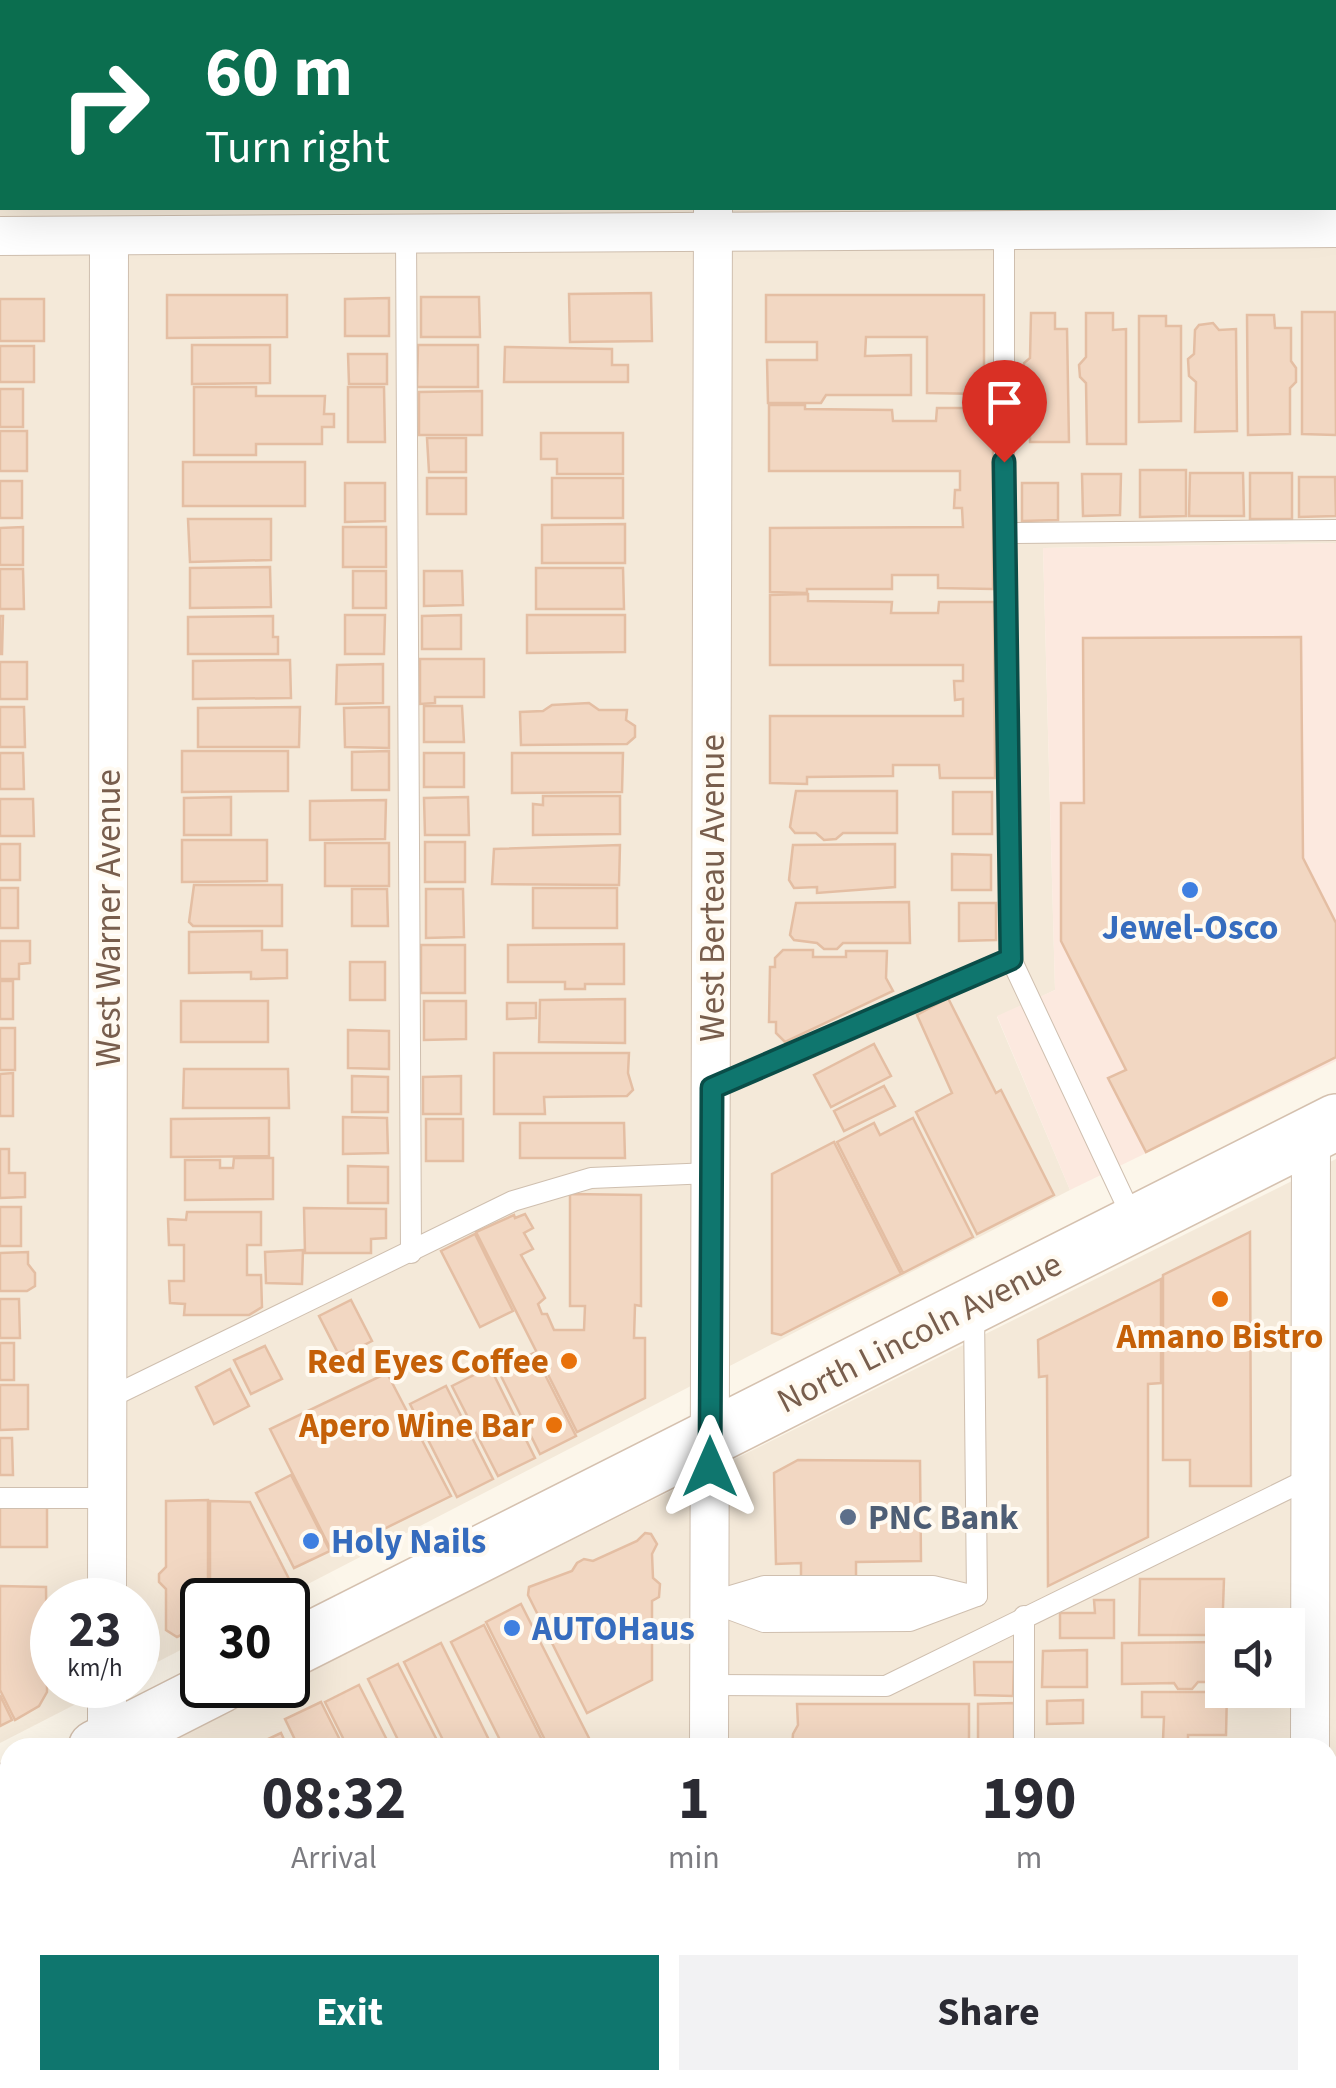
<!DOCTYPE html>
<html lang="en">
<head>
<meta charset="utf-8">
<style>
	:root { --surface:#fff; --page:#f2f2f3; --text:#2b2b33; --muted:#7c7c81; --accent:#0f766e }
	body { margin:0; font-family:"Source Sans 3",sans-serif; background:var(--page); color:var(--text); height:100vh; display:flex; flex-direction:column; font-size:38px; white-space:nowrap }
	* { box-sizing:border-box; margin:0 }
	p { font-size:32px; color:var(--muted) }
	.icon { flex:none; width:55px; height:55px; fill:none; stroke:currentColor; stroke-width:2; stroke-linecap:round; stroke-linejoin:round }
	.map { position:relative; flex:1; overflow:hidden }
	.side { position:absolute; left:0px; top:1738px; width:1338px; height:352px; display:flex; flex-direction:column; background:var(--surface); border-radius:30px 30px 0 0; box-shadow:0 10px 40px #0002 }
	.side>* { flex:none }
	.banner { position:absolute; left:0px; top:0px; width:1338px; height:210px; box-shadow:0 10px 40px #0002; background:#0b6e4f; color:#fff; overflow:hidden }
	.controls { position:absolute; left:1205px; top:1608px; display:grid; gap:20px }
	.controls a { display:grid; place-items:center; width:100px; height:100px; border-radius:0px; background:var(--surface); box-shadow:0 10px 40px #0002; font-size:50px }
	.speed { position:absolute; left:30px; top:1578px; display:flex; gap:20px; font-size:50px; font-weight:700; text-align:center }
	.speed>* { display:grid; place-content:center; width:130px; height:130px; border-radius:50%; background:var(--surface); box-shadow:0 10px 40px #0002; line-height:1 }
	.speed small { font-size:25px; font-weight:400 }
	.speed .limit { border:5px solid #111; border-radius:15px; background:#fff; color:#111 }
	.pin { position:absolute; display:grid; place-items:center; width:85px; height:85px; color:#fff; margin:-102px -42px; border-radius:50% 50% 50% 0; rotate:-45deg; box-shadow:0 0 10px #0007 }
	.pin .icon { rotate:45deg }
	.me { position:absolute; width:110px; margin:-55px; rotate:0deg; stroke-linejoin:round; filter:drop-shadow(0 0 8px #0008) }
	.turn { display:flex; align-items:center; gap:35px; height:210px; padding:0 40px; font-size:45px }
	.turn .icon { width:130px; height:130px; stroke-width:2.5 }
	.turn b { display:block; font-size:70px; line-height:85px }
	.eta { display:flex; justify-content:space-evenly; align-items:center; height:170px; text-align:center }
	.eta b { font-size:60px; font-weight:700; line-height:70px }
	.button { display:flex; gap:20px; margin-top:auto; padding:20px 40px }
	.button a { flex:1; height:115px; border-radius:0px; background:var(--accent); color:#fff; font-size:40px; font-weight:700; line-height:115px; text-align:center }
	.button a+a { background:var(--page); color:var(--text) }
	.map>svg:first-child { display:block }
	.residential { fill:#f4e9d9; fill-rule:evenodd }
	.commercial { fill:#fce9df }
	.building { fill:#f2d7c2; stroke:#e4bea3; stroke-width:2.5 }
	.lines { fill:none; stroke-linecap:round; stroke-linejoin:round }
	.service-casing { stroke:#cfbfaf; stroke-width:22 }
	.minor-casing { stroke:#cfbfaf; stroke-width:40 }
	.secondary-casing { stroke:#d5c1af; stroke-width:58 }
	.service { stroke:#fff; stroke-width:20 }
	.minor { stroke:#fff; stroke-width:38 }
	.secondary { stroke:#fff; stroke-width:55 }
	.route-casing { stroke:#0a4d48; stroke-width:25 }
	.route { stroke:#0f766e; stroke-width:18 }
	.shop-dot { fill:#3f7fe0; stroke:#fffaf1; stroke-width:4 }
	.food-dot { fill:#e8710a; stroke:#fffaf1; stroke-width:4 }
	.service-dot { fill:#5c6f8a; stroke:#fffaf1; stroke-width:4 }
	.labels { text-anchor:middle; stroke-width:8; stroke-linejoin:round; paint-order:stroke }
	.street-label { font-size:35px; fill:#785e4d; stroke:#fffaf1 }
	.shop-label { font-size:35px; font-weight:bold; fill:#366cbe; stroke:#fffaf1; text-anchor:start }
	.food-label { font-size:35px; font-weight:bold; fill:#c56008; stroke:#fffaf1; text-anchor:end }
	.service-label { font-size:35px; font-weight:bold; fill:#4e5e75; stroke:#fffaf1; text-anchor:start }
</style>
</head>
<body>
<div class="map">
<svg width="1336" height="2088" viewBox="0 0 1336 2088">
	<rect width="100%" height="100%" fill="#fcf6ea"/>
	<g class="residential">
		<path d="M0,0H1336V543L1043,548L1055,990L997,1017L1070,1190L277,1600H202V1639L138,1672V1600H52V1685H113L0,1743ZM2,2H1335V208H2Z"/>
		<path d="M1336,1159V2088H0V1825L10,1820V2080H1328V1748L155,1747L281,1685H288V1682ZM1222,1625H1288V1690H1222Z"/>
	</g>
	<path class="commercial" d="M1336,543V1061L1070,1190L997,1016L1055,990L1043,548Z"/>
	<g class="building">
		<path d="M768,0H860V2Z"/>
		<rect x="1335" y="33" width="1" height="119"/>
		<rect x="0" y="77" width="2" height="82"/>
		<path d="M651,293L652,341L570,342L569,294Z"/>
		<path d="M167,295H287V337L167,338Z"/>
		<path d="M766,295H984V394L927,393V337H866L865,356L911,355V395H826L821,403H768L767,360H817V342H766Z"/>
		<path d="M421,297H479L480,337H421Z"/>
		<path d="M389,298V336H345V299Z"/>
		<rect x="0" y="299" width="44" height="42"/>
		<path d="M1302,312H1335L1336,435L1302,434Z"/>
		<path d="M1031,313H1055V329H1067L1069,442H1030V381L1023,376L1024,363L1030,358Z"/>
		<path d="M1086,313H1113V330L1126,329V444H1087L1086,383L1080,377L1079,365L1086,357Z"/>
		<path d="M1247,315H1274L1275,328H1291V361L1296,368V382L1290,388V434L1248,435Z"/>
		<path d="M1139,316H1166V326H1181V421L1139,422Z"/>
		<path d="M1213,323L1219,330L1236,329L1237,431L1195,432L1196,382L1189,376L1188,359L1194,354L1195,330L1199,325Z"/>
		<path d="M192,345H270V383L192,384Z"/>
		<path d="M418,345H478V387H417Z"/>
		<rect x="0" y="346" width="34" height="36"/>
		<path d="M505,347L612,349V365H628V382H504Z"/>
		<path d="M348,354H387V384H349Z"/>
		<path d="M194,387H256V396H325L324,414H334V427H322V444H256V455H194Z"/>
		<path d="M348,387H384L385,442H348Z"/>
		<rect x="0" y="389" width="23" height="38"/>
		<path d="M482,391V435H419V392Z"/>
		<path d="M769,405H805V409L892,410L893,421H936L937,408H993V589L938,588V575H892V589H807V593L770,592V528L963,527L962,508H954L955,490H960V471H769Z"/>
		<rect x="0" y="431" width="27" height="40"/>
		<path d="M541,433H623V474H557V459H541Z"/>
		<path d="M427,438H466V472H429Z"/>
		<rect x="183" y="462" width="122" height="44"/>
		<path d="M1140,470H1186V516L1140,517Z"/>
		<path d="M1190,473H1243L1244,516H1189Z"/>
		<rect x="1250" y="473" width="42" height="46"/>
		<path d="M1082,474H1121L1120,515L1083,516Z"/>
		<path d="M1299,477H1335L1336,516L1299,517Z"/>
		<rect x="427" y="478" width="39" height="36"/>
		<rect x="552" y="478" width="71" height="40"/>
		<rect x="0" y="481" width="22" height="37"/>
		<path d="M345,483H385V521L345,522Z"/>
		<path d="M1022,483H1058V520L1022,521Z"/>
		<path d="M188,519H271V560L190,562Z"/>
		<path d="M625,524V563H542V525Z"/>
		<path d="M23,527V565H0V528Z"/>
		<rect x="343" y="527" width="43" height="40"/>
		<path d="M270,567L271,607L190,608V568Z"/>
		<path d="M536,568H623L624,609H536Z"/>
		<path d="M0,569H23L24,609H0Z"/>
		<rect x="353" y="571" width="33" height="37"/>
		<path d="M424,571H462L463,605L424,606Z"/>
		<path d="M808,594V601L892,602L891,613H938L939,602H994L995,778H940L939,765H893V776L807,777V784L770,783V716H963V699L955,700L954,681H963V665H770V595Z"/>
		<path d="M345,615H385L384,654H345Z"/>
		<path d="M461,615V649H422V616Z"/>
		<path d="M527,615H625V652L527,653Z"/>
		<path d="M0,616H3L2,654H0Z"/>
		<path d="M273,616V637H278V654H188V617Z"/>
		<path d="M1301,637L1303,858L1336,923V1057L1146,1152L1108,1078L1126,1070L1061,941V803H1084L1083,638Z"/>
		<path d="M420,659H484V697H435V703L420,704Z"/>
		<path d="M290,660L291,698L193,699V661Z"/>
		<rect x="0" y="662" width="27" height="37"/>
		<path d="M383,664V703L336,704L337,665Z"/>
		<path d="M589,703L599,710H627L626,720L635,726V737L627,744L521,745L520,712L543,711L552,705Z"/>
		<path d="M424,706H462L464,742H424Z"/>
		<path d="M0,707H24L25,747H0Z"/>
		<path d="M300,707L299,747H198V708Z"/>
		<path d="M389,707V748L345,747L344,708Z"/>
		<path d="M182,751H288V791L182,792Z"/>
		<path d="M389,751V790H352V752Z"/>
		<path d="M0,753H23L24,789H0Z"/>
		<rect x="424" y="753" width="40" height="34"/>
		<path d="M512,753H623L622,792L512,793Z"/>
		<path d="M796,791H897V833H843L836,839L824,840L816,833H795L790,827Z"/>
		<rect x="953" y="792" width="39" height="42"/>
		<path d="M543,796H620V834L533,835V804L543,805Z"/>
		<path d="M231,797V835H184V798Z"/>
		<path d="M468,797L469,835H425L424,798Z"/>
		<path d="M0,799H33L34,836H0Z"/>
		<path d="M386,800L385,839L310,840V801Z"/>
		<path d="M182,840H267V881L182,882Z"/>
		<rect x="425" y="842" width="40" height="40"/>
		<rect x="325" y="843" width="64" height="43"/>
		<rect x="0" y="844" width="20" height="36"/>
		<path d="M895,844V887L817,893V887L794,888L789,880L793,845Z"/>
		<path d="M620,845L619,885L492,884L494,849Z"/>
		<path d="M952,854L991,855V890H952Z"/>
		<path d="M194,885H282V926H193L189,922Z"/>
		<rect x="0" y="888" width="18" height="40"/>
		<rect x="533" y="888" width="84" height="40"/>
		<path d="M352,889H387L388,926H352Z"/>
		<path d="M426,889H463L464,937L426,938Z"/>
		<path d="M909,902L910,943H843L837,949H824L817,943L794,940L790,935L796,903Z"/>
		<path d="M959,903H996V940L959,941Z"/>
		<path d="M262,931V950H287V978L251,979V972L189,973V932Z"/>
		<path d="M0,941H30V963L19,964V979H0Z"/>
		<path d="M624,944V984H585V989H565V982H508V945Z"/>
		<rect x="421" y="945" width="44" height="48"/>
		<path d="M783,950H813V957H846V951H887L886,978L893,991L785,1042L776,1033V1022H769L770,967H775V958Z"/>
		<rect x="350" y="962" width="35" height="38"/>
		<rect x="0" y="981" width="13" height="38"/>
		<path d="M948,998L996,1093L1001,1090L1054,1195L977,1234L916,1112L952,1093L917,1015Z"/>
		<path d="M625,999V1043L539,1042L540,1000Z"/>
		<rect x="181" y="1001" width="87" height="41"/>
		<path d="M424,1001H466V1039L424,1040Z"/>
		<path d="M507,1003H536V1018L507,1019Z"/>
		<rect x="0" y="1028" width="15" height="42"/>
		<path d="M348,1030L389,1031V1069L348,1068Z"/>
		<path d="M874,1044L891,1076L831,1107L814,1075Z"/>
		<path d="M494,1053H629L628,1073L633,1090L627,1096L544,1097L545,1114H494Z"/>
		<path d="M184,1069H288L289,1108H183Z"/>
		<path d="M13,1073V1116H0V1074Z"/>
		<path d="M352,1076L388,1077V1112H352Z"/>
		<path d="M461,1076V1114H423V1077Z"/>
		<path d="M884,1086L895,1106L844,1131L834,1111Z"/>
		<path d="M343,1117L387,1118L388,1153L343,1154Z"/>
		<path d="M269,1118V1156L171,1157V1119Z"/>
		<path d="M913,1118L973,1237L903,1273L837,1142L874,1123L880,1135Z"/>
		<rect x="426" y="1119" width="37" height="42"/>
		<path d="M520,1123H624L625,1158H520Z"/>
		<path d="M834,1142L901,1274L781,1335L772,1333V1174Z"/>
		<path d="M0,1149H9V1173H25V1197L0,1198Z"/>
		<path d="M234,1158H273V1199L185,1200V1160H220V1168H233Z"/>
		<path d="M348,1166L388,1167V1203H348Z"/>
		<path d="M570,1194L641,1195V1306L635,1305L634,1338H645V1398L577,1432L476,1232L514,1215L515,1218L525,1214L533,1228L524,1233L533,1249L521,1255L545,1298L538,1304L542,1314H547L554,1330H584L585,1306H570Z"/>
		<rect x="0" y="1207" width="21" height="39"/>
		<path d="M304,1208L386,1209V1238L371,1239V1253H305Z"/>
		<path d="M187,1212H261V1245H247V1275H261L262,1307L249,1315H184L185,1304L170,1303L169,1281H184V1245H169L168,1219L186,1220Z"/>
		<path d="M1250,1232L1251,1486H1190V1460H1163V1275Z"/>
		<path d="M475,1234L513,1311L480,1327L441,1251Z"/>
		<path d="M303,1250L302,1284L266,1283L265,1252Z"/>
		<path d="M28,1252V1264L35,1273V1286L27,1291H0V1253Z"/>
		<path d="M1161,1279V1383L1148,1384V1537L1048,1586L1047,1376L1039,1377L1038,1340Z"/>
		<path d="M0,1299H19L20,1338H0Z"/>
		<path d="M351,1300L372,1341L340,1357L319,1316Z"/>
		<rect x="0" y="1343" width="14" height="37"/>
		<path d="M265,1346L282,1379L251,1394L234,1360Z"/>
		<path d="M534,1353L576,1436L540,1454L498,1370Z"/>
		<path d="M490,1367L535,1458L498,1476L452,1386Z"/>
		<path d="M230,1369L249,1406L214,1424L196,1387Z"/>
		<path d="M387,1373L451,1496L333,1554L270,1429Z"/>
		<path d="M0,1385H28V1429L0,1430Z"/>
		<path d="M446,1386L493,1479L457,1497L410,1404Z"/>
		<path d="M0,1438H12L13,1475H0Z"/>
		<path d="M798,1460L920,1461L921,1561L856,1562V1628L801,1630V1563L776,1564L774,1473Z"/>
		<path d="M291,1475L330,1551L294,1568L256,1493Z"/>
		<path d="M208,1500V1600H202V1625L177,1637L166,1630V1589L159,1582V1574L166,1567V1501Z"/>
		<path d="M210,1501L250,1502L289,1579L247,1600H210Z"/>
		<path d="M47,1505V1547H0V1506Z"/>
		<path d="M645,1533L651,1534L657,1544L652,1554L653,1578L660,1584L659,1597L652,1601V1680L587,1713L528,1595L529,1587L572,1571L577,1563L584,1559L593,1561L637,1541Z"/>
		<path d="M1140,1579H1224L1222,1635H1139Z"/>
		<path d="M0,1586L46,1587L47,1692L39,1706L15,1720L0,1690Z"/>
		<path d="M1094,1600H1114V1638H1060V1613H1095Z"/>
		<path d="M521,1604L594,1748H549L486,1622Z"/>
		<path d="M484,1625L546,1748H504L451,1642Z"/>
		<path d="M1222,1642V1682H1198L1192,1689H1178L1174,1683L1122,1684V1643Z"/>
		<path d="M441,1643L493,1748H447L404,1662Z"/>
		<path d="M1087,1650V1687H1042L1043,1651Z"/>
		<path d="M974,1662H1014L1013,1696L975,1695Z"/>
		<path d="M398,1664L441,1748H402L368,1679Z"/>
		<path d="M359,1685L391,1748H348L325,1702Z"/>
		<path d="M1142,1692H1227L1226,1735H1188V1740H1163L1164,1717H1142Z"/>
		<path d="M0,1695L12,1720L0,1726Z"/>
		<path d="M1083,1700V1723L1047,1724V1701Z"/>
		<path d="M321,1702L344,1748H299L285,1719Z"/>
		<path d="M1014,1703V1748H978V1704Z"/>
		<path d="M797,1704H969V1748H792L793,1734L798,1725Z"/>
		<path d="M281,1733L288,1748H249Z"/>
		<path d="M1227,1745V1748H1147V1746Z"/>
		<path d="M10,1862V1900L0,1905V1867Z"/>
		<path d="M10,1900V1933L0,1938V1905Z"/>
		<path d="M10,1933V1992L0,1997V1938Z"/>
		<path d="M10,1992V2033L0,2038V1997Z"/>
		<path d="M10,2033V2067L0,2072V2038Z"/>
		<path d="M10,2067V2080H48L51,2086L0,2088V2072Z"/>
		<path d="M188,2080H300V2088H193Z"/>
		<rect x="348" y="2080" width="37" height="8"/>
		<rect x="427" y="2080" width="42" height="8"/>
		<rect x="533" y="2080" width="102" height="8"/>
		<rect x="796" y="2080" width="81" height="8"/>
		<path d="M961,2080H1009V2086L961,2087Z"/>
		<rect x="1048" y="2080" width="46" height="8"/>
		<path d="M1155,2080H1226V2086L1155,2085Z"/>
	</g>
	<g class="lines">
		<g class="service-casing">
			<g id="service">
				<path d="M1004,230V533L1011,959L1134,1221"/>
				<path d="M406,234L411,1253"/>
				<path d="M1004,533L1336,530"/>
				<path d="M711,1088L1011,959"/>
				<path d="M974,1311L977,1596"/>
				<path d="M107,1399L513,1201L591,1178L711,1173"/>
				<path d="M0,1498H107"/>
				<path d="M710,1602L764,1622L910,1621L977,1596"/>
				<path d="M710,1602L764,1586H933L975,1596"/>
				<path d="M729,1603L909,1604L945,1600"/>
				<path d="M710,1685L886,1686L1310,1478"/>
				<path d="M1024,1748V1616"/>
				<path d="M408,2080V2088"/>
				<path d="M1023,2088V2080"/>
			</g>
		</g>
		<g class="minor-casing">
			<g id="minor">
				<path d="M714,2V0"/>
				<path d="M0,236L1336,228"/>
				<path d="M107,1600L109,236"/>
				<path d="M107,1685V1748"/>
				<path d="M709,1748L713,208"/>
				<path d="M1310,1748L1311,1135"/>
				<path d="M107,2088V2080"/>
				<path d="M708,2088V2080"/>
				<path d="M1310,2088V2080"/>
			</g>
		</g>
		<g class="secondary-casing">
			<g id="secondary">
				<path d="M288,1651L1336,1122"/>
				<path d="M96,1748L220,1685"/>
				<path d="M0,1795L10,1790"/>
			</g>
		</g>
		<use href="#service" class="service"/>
		<use href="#minor" class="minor"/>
		<use href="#secondary" class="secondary"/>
	</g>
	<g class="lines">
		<g class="route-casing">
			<path id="route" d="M710,1467L712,1088L1011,959L1004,462"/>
		</g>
		<use href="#route" class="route"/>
	</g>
	<g class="shop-dot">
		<circle cx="1190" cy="890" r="10"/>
		<circle cx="311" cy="1541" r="10"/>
		<circle cx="512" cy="1628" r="10"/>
	</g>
	<g class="food-dot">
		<circle cx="1220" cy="1299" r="10"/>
		<circle cx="569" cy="1361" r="10"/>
		<circle cx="554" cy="1425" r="10"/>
	</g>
	<circle class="service-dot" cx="848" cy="1517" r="10"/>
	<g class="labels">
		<g class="street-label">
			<text transform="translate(712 888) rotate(-90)" y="12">West Berteau Avenue</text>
			<text transform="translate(108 918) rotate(-90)" y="12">West Warner Avenue</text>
			<text transform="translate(919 1332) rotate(-27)" y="12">North Lincoln Avenue</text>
		</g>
		<g class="shop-label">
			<text x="1190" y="939" text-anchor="middle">Jewel-Osco</text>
			<text x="331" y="1553">Holy Nails</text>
			<text x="532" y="1640">AUTOHaus</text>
		</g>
		<g class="food-label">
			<text x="1220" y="1348" text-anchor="middle">Amano Bistro</text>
			<text x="549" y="1373">Red Eyes Coffee</text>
			<text x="534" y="1437">Apero Wine Bar</text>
		</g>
		<g class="service-label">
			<text x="868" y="1529">PNC Bank</text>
		</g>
	</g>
</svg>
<div class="controls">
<a><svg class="icon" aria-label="sound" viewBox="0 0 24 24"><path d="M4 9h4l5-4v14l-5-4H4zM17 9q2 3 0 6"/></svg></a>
</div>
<div class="speed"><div>23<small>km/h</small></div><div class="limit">30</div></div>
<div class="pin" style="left:1004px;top:462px;background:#d93025"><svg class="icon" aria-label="arrive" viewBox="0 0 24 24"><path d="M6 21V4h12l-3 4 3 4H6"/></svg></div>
<svg class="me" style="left:710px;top:1467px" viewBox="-20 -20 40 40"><path d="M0-17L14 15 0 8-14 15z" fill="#0f766e" stroke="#fff" stroke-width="4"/></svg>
<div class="banner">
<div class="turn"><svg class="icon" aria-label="right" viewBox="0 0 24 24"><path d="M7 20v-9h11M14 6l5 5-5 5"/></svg><div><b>60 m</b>Turn right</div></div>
</div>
<section class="side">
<div class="eta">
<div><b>08:32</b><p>Arrival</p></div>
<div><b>1</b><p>min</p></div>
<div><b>190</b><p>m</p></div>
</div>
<div class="button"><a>Exit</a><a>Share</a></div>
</section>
</div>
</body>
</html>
